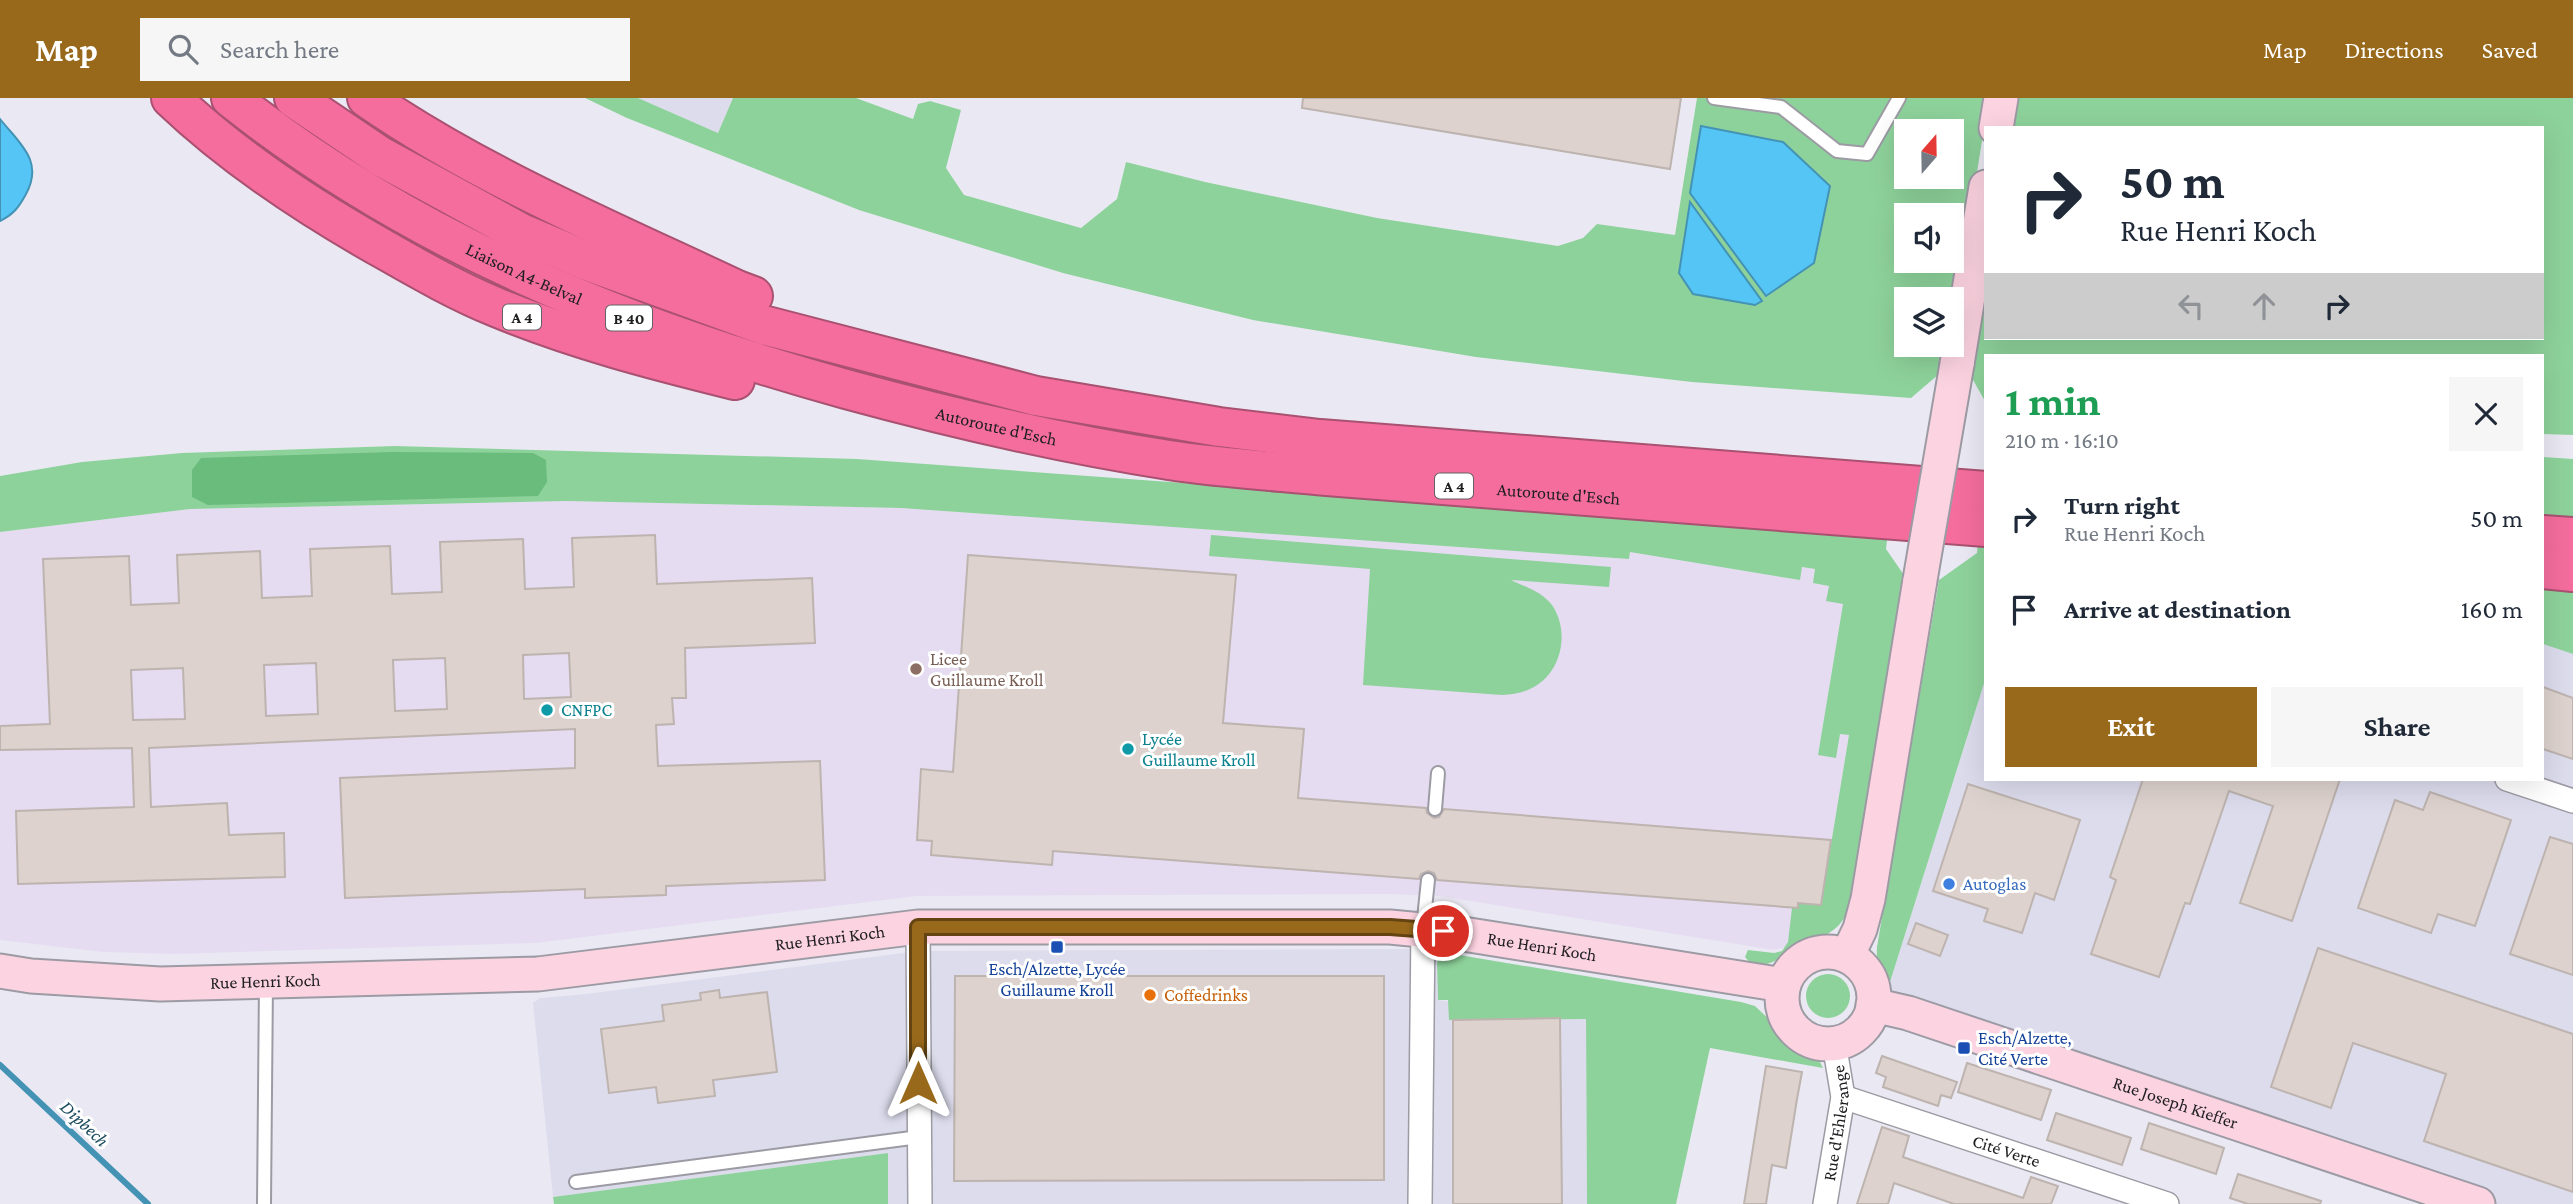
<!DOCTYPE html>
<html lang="en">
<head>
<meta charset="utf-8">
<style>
	:root { --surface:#fff; --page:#f6f6f7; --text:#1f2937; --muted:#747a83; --accent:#99691b }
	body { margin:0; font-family:"Crimson Pro",serif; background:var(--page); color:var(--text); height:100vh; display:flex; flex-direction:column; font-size:26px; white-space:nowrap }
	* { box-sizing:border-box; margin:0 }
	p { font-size:23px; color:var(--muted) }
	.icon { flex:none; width:38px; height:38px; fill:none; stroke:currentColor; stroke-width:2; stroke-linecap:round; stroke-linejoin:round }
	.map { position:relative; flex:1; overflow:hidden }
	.sheet { position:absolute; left:1984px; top:256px; width:560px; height:427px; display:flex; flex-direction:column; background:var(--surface); border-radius:0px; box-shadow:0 7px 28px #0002 }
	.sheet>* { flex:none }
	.hud { position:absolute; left:1984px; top:28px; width:560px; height:214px; border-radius:0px; box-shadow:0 7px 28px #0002; background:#fff; color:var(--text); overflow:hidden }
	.needle { width:46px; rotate:20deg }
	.controls { position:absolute; left:1894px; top:21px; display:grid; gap:14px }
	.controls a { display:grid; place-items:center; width:70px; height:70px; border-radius:0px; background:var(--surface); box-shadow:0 7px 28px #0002; font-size:35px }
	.pin { position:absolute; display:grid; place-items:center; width:60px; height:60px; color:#fff; margin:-30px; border:4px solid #fff; border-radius:50%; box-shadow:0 2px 7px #0007 }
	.me { position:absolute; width:77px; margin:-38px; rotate:0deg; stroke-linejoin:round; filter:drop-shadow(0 0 5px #0008) }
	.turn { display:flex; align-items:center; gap:24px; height:147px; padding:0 21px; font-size:32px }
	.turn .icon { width:91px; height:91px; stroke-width:2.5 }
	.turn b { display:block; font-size:49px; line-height:60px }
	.lanes { display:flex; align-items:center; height:66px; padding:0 21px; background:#0003; justify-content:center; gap:35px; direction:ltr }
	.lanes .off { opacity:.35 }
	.round { display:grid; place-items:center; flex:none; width:74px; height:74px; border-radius:0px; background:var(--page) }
	.overview { display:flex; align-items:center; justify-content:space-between; height:119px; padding:0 21px }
	h1 { font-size:42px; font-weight:700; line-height:52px; color:#1e9e55 }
	.button { display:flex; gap:14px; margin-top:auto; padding:14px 21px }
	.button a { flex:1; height:80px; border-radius:0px; background:var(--accent); color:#fff; font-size:28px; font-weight:700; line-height:80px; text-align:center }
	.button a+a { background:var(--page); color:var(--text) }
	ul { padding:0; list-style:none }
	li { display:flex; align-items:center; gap:21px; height:91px; padding:0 21px }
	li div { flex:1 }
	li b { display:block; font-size:26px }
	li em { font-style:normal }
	header { display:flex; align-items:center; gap:42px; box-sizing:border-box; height:98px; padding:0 35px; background:var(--accent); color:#fff }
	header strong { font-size:33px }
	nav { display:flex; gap:38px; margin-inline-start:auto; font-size:24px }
	.search { width:490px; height:63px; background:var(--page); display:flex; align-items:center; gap:18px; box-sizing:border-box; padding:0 24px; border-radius:0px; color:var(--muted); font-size:26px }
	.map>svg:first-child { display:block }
	.built { fill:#dddced }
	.education { fill:#e5dcf1 }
	.green { fill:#8ed29b; fill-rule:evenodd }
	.forest { fill:#6abc7c }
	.water { fill:#54c5f5; stroke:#4493b5; stroke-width:2 }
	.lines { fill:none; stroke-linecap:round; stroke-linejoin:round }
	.stream { stroke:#4493b5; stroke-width:6 }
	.building { fill:#ddd2ce; stroke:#bdb3af; stroke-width:2; fill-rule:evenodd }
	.lane-casing { stroke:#9c9ba4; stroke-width:16 }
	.street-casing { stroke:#9c9ba4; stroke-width:26 }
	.secondary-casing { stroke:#9c9ba4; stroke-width:37 }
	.highway-casing { stroke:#a95171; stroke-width:42 }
	.lane { stroke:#fff; stroke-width:12 }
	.street { stroke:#fff; stroke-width:23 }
	.secondary { stroke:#fcd3e1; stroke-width:33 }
	.highway { stroke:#f46d9c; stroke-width:38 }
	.secondary-bridge-casing { stroke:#9c9ba4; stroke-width:37; stroke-linecap:butt }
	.secondary-bridge { stroke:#fcd3e1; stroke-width:33 }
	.route-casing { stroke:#634412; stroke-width:18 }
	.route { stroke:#99691b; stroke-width:12 }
	.education-dot { fill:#8d6e63; stroke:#fff; stroke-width:2.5 }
	.culture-dot { fill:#0f9aa8; stroke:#fff; stroke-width:2.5 }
	.shop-dot { fill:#3f7fe0; stroke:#fff; stroke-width:2.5 }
	.transit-dot { fill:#1a4fb4; stroke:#fff; stroke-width:2.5 }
	.food-dot { fill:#e8710a; stroke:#fff; stroke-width:2.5 }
	.labels { text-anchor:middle; stroke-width:6; stroke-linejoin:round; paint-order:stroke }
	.shield { fill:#fff; stroke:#626264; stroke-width:2 }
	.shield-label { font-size:16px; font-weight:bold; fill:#1e1e21 }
	.street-label { font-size:18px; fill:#1e1e21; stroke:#fff }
	.education-label { font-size:18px; fill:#785e54; stroke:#fff; text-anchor:start }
	.culture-label { font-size:18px; fill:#0d838f; stroke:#fff; text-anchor:start }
	.shop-label { font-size:18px; fill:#366cbe; stroke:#fff; text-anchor:start }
	.transit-label { font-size:18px; fill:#164399; stroke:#fff }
	.food-label { font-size:18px; fill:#c56008; stroke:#fff; text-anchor:start }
	.water-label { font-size:19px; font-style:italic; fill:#1b4a5e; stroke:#fff }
</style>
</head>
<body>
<header>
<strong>Map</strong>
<div class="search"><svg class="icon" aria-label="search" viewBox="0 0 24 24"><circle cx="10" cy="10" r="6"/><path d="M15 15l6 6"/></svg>Search here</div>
<nav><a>Map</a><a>Directions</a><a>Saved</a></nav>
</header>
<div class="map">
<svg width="2573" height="1106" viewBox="0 0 2573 1106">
	<rect width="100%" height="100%" fill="#eae9f3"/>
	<g class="built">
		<path d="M638,0H733L718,35Z"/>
		<path d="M2543,546L2573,556V1106H2478L1886,909L1890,884L1986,579V681H2543Z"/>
		<path d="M1421,851L1441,854L1437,865L1438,902L1560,920L1586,921L1587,1106H888V1055L553,1099L533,905L540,900L586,896L918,853Z"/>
	</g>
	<path class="education" d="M567,403L901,410L1629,461L1630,454L1799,482L1802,469L1816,471L1843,506L1818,657L1840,635L1849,637L1821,807L1799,805L1786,849L1774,852L1439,798L1389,796L917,798L536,845L174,856L103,854L0,842V434L190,411Z"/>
	<g class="green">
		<path d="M585,0H638L718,35L733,0H856L913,21L918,6L930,3L961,12L946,70L964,97L1081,130L1117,101L1126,64L1205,84L1377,120L1558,148L1583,140L1597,126L1675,137L1697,0H1989L1951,234V201H1906V247H1949L1939,276L1911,300L1692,284L1476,259L1253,222L1063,175L859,112L627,20ZM1906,33H1951V79H1906ZM1906,117H1951V163H1906Z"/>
		<path d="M2019,0H2573V337L2543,336V257H1986V305L1972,280L1986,193V240H2543V30H2014Z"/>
		<path d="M395,348L857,361L1880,436L1879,441L1887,442L1886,451L1906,480L1852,804C1848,813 1845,821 1838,828C1827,839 1812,842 1799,849C1785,856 1760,879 1745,859L1748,852L1774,855L1782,853L1788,844L1792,810H1798V805L1821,807L1849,637L1840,636L1836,660L1818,657L1843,506L1826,503L1829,488L1813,485L1815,471L1802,469L1800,482L1630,454L1629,461L901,410L567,403L190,411L0,434V378L82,364L182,355Z"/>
		<path d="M2543,359L2573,361V423L2543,420Z"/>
		<path d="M1211,437L1611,469L1609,489L1511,482C1525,489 1541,493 1552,507C1570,533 1562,574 1534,589C1523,595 1514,596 1502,597L1363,587L1370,471L1209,458Z"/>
		<path d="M1978,444H1986V579L1890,884C1879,874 1876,864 1877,849L1939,482L1977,455Z"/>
		<path d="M2543,486L2573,489V556L2543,546Z"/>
		<path d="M1441,854L1741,904L1755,908L1797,948L1819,962L1823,970L1710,950L1676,1106H1587L1586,921L1449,922L1448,902H1438L1437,865Z"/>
		<circle cx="1828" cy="898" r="22"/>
		<path d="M888,1055V1106H554L553,1099Z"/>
	</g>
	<path class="forest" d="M391,354L533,355L546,362L547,384L538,398L208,407L192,399V372L201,360Z"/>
	<g class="water">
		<path d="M0,21C20,46 44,63 26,96C19,109 14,116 0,123Z"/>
		<path d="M1701,28L1783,44L1830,88L1814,165L1766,198L1690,95Z"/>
		<path d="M1690,104L1762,203L1755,207L1693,196L1679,175Z"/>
	</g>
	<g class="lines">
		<path class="stream" d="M0,967L148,1106"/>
	</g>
	<g class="building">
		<path d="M1303,0H1681L1670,71L1302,10Z"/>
		<path d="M655,437L657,486L812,480L815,545L685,550L686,600H672L674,626L656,627L658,668L820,663L825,782L666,788V797L585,800V791L345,800L340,680L575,670V631L149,650L151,709L227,705L229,737L284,735L285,779L18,786L16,713L134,709L132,650L0,652V628L50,626L43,461L129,458L131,507L179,505L177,457L260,453L262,500L312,498L310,451L390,448L392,496L442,494L440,444L523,441L525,491L574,489L572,440ZM569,555L571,599L524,601L523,557ZM445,560L447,611L395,613L393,562ZM316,565L318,616L266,618L264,567ZM183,570L185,621L133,622L131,572Z"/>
		<path d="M968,457L1236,477L1223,625L1304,631L1298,700L1426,710L1427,715L1434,720L1439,719L1444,711L1831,742L1821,807L1798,805V810L1437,782L1434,775L1428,773L1421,776L1419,781L1053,753L1052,767L931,757L932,743L917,742L921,671L953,674Z"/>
		<path d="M2543,589L2573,600V661L2543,651Z"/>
		<path d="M2143,681H2340L2292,823L2240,805L2273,708L2229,693L2190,806L2185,805L2159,879L2091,856L2116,782L2110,779Z"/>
		<path d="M1968,686L2080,722L2054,802L2035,795L2022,835L1984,823L1988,811L1933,793Z"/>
		<path d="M2430,694L2511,722L2475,828L2438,816L2431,835L2358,810L2395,702L2423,712Z"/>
		<path d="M2550,739L2573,746V877L2510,856Z"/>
		<path d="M1916,825L1948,837L1940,858L1908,846Z"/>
		<path d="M2318,850L2573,936V1094L2424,1043L2446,976L2353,945L2331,1010L2271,989Z"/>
		<path d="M955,878H1384V1082L954,1083Z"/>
		<path d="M719,892L720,900L767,894L777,974L713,982L715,998L658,1005L656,989L609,995L601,931L664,923L662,907L701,902L700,895Z"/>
		<path d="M1560,920L1562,1106H1453V922Z"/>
		<path d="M1882,958L1957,984L1951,1000L1941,997L1938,1008L1883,989L1886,979L1876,975Z"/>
		<path d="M1967,965L2051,992L2041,1022L1958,994Z"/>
		<path d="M1766,968L1802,974L1797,1001L1786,1070L1772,1067L1766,1106H1744Z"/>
		<path d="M2056,1015L2131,1040L2122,1067L2047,1042Z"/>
		<path d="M2149,1025L2224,1050L2216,1076L2141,1051Z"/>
		<path d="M1882,1029L1909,1038L1903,1059L2023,1100L2031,1079L2058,1088L2051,1106H1954L1894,1085L1888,1106H1857Z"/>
		<path d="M2238,1076L2321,1103L2320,1106H2248L2230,1100Z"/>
	</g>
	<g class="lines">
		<g class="lane-casing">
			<g id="lane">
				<path d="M1714,0L1781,9L1837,53L1867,56L1899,0"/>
				<path d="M1435,711L1438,675"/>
				<path d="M1423,830L1428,782"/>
				<path d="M576,1084L919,1039"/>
				<path d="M264,1106L266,883"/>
			</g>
		</g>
		<g class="street-casing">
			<g id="street">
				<path d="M2507,681L2573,703"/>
				<path d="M918,829L920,1106"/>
				<path id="s1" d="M1843,999L2167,1106"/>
				<path d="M1420,1106L1423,830"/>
				<path id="s2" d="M1825,1106L1843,999L1834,945"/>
			</g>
		</g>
		<g class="secondary-casing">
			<g id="secondary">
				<path d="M1996,30L2001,0"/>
				<path d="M1957,266L1986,89"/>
				<circle cx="1828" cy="900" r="46"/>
				<path d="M1847,858L1860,831L1868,801L1920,482"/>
				<path id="s3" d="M0,873L31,878L160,886L538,876L918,829H1390L1463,836L1783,887"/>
				<path id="s4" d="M1873,907L1908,915L2478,1106"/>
			</g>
		</g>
		<g class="highway-casing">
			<g id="highway">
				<path d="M171,0C235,61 310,110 387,153C422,173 459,194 496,209C573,241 654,262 735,282"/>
				<path id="s5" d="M231,0C412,144 625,230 846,291C952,320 1060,345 1169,362C1221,370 1274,373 1327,378L1986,429"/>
				<path d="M294,0L380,58L521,135L587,163L763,227L1036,298L1219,329L1320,341L1986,393"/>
				<path d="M367,0C478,77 614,134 737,192L753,198"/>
				<path d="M2543,437L2573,439"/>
				<path d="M2543,471L2573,474"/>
			</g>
		</g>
		<use href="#lane" class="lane"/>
		<use href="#street" class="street"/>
		<use href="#secondary" class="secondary"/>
		<use href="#highway" class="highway"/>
		<g class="secondary-bridge-casing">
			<path id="secondary-bridge" d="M1920,482L1957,266"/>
		</g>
		<use href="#secondary-bridge" class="secondary-bridge"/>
	</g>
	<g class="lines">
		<g class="route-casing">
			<path id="route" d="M918,985V829H1390L1443,833"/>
		</g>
		<use href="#route" class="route"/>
	</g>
	<circle class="education-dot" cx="916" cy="571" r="7"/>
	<g class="culture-dot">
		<circle cx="547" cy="612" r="7"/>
		<circle cx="1128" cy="651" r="7"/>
	</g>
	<circle class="shop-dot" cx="1949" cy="786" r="7"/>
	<g class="transit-dot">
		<rect x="1050" y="842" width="14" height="14" rx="3.5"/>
		<rect x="1957" y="943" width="14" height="14" rx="3.5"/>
	</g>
	<circle class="food-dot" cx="1150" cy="897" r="7"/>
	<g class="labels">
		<g class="shield">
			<rect x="503" y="206.5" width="38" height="25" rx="5"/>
			<rect x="606" y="207.5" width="46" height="25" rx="5"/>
			<rect x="1435" y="375.5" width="38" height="25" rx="5"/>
		</g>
		<g class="shield-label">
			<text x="522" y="225">A 4</text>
			<text x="629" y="226">B 40</text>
			<text x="1454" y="394">A 4</text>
		</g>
		<g class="street-label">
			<text dy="6" stroke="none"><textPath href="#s5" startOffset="343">Liaison A4-Belval</textPath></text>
			<text dy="6" stroke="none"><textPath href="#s5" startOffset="840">Autoroute d'Esch</textPath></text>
			<text dy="6" stroke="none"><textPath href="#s5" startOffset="1407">Autoroute d'Esch</textPath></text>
			<text dy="6" stroke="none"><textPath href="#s3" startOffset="833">Rue Henri Koch</textPath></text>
			<text dy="6" stroke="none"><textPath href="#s3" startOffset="1547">Rue Henri Koch</textPath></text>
			<text dy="6" stroke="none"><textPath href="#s3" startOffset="266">Rue Henri Koch</textPath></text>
			<text dy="6" stroke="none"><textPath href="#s4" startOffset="318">Rue Joseph Kieffer</textPath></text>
			<text dy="6" stroke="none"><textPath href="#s2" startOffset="82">Rue d'Ehlerange</textPath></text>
			<text dy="6" stroke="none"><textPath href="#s1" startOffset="172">Cité Verte</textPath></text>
		</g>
		<g class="education-label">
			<text x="930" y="567">Licee<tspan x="930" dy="21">Guillaume Kroll</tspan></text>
		</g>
		<g class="culture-label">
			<text x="561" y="618">CNFPC</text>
			<text x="1142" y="647">Lycée<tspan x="1142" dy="21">Guillaume Kroll</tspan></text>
		</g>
		<g class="shop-label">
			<text x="1963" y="792">Autoglas</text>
		</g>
		<g class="transit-label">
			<text x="1057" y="877">Esch/Alzette, Lycée<tspan x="1057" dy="21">Guillaume Kroll</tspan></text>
			<text x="1978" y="946" text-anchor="start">Esch/Alzette,<tspan x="1978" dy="21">Cité Verte</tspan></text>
		</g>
		<g class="food-label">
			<text x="1164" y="903">Coffedrinks</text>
		</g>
		<g class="water-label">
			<text transform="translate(85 1025) rotate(43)" y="7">Dipbech</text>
		</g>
	</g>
</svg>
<div class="controls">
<a><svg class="needle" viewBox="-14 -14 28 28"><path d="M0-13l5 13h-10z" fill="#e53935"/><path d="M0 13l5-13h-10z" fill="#747a83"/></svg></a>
<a><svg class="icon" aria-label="sound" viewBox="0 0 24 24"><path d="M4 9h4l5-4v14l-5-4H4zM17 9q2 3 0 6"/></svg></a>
<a><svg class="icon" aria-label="layers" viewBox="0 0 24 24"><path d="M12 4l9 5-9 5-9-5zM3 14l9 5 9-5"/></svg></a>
</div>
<div class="pin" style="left:1443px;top:833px;background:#d93025"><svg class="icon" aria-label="arrive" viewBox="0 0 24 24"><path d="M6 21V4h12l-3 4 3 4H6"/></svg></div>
<svg class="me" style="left:918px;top:985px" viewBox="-20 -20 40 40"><path d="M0-17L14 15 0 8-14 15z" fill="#99691b" stroke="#fff" stroke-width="4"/></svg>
<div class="hud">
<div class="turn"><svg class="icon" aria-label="right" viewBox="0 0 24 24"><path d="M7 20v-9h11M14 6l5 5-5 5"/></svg><div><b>50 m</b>Rue Henri Koch</div></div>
<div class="lanes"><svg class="icon off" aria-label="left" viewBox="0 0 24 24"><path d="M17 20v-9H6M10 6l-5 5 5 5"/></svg><svg class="icon off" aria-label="ahead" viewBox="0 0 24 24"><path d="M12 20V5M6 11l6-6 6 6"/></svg><svg class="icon" aria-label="right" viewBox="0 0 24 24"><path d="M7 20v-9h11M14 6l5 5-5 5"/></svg></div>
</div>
<section class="sheet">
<div class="overview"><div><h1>1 min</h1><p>210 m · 16:10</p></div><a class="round"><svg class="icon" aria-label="close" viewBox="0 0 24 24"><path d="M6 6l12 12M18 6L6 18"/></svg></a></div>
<ul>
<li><svg class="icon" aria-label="right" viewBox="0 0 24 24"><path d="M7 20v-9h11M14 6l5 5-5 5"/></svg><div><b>Turn right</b><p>Rue Henri Koch</p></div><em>50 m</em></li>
<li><svg class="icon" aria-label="arrive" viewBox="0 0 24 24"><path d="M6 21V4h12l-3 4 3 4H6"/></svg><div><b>Arrive at destination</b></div><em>160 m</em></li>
</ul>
<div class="button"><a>Exit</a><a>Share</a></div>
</section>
</div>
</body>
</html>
